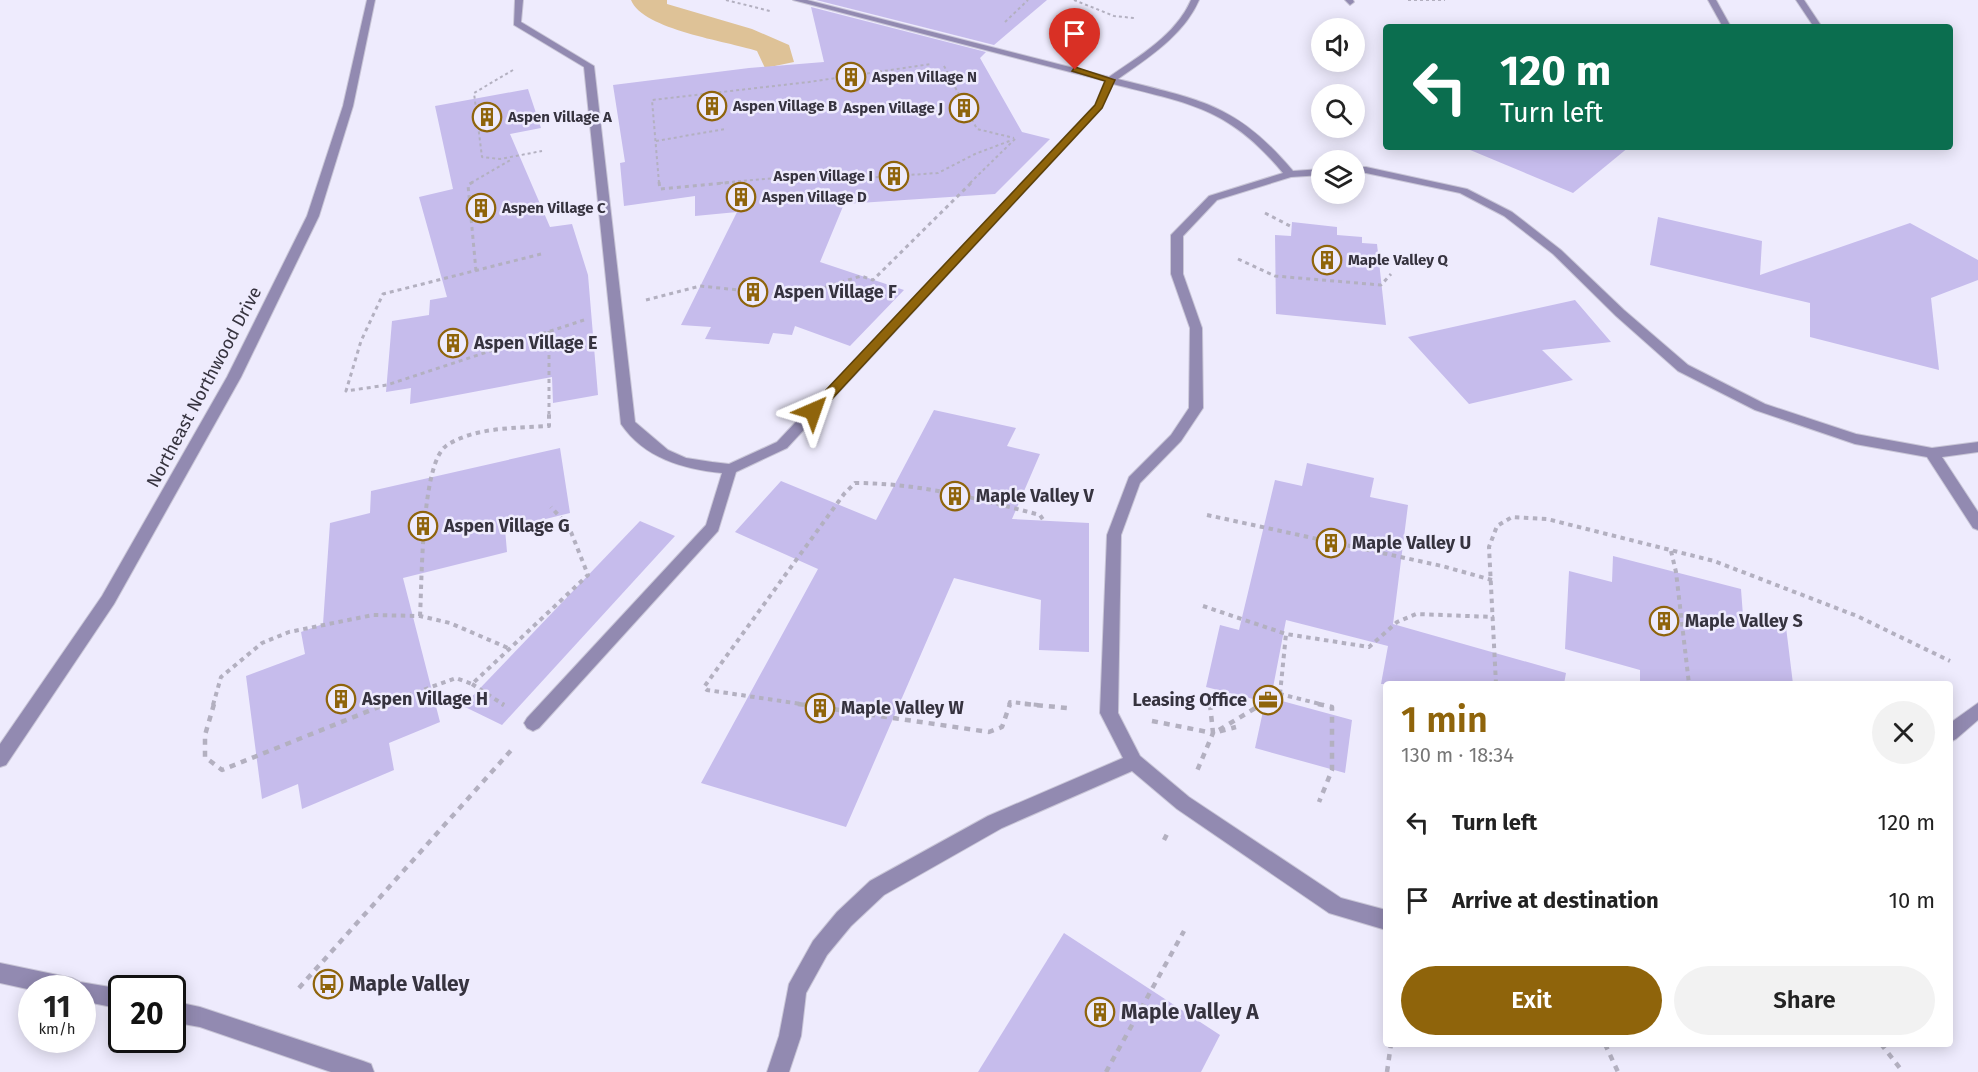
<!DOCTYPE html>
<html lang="en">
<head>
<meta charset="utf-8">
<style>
	:root { --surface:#fff; --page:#f2f2f2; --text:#222; --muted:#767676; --accent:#8f640b }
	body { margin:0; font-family:"Fira Sans",sans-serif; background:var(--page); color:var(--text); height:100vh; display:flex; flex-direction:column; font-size:22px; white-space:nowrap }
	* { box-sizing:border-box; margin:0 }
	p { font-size:20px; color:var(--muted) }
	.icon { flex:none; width:33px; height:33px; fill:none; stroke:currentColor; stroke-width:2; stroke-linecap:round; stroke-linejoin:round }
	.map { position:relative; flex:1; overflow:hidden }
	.drawer { position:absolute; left:1383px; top:681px; width:570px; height:366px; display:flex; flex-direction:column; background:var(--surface); border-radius:6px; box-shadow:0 3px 15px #0003 }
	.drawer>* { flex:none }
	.banner { position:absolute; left:1383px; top:24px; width:570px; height:126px; border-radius:6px; box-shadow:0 3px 15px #0003; background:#0b6e4f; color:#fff; overflow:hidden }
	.tools { position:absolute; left:1311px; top:18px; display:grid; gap:12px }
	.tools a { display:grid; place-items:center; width:54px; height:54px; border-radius:50%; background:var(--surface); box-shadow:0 3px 15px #0003; font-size:30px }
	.speed { position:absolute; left:18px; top:975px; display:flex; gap:12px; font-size:30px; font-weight:700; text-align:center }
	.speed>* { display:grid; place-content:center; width:78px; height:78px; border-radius:50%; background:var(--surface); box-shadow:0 3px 15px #0003; line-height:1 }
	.speed small { font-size:15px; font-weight:400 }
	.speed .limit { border:3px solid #111; border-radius:9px; background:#fff; color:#111 }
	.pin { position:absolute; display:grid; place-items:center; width:51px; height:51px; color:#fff; margin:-62px -26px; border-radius:50% 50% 50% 0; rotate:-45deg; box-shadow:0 0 6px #0007 }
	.pin .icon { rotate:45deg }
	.me { position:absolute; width:66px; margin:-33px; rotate:43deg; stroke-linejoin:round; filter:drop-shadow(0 0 4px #0008) }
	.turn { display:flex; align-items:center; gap:21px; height:126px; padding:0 18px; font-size:27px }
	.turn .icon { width:78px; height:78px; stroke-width:2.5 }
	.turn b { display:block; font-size:42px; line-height:51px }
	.round { display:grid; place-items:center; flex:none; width:63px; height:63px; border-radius:32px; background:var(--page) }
	.summary { display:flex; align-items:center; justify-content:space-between; height:102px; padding:0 18px }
	h1 { font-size:36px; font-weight:600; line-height:45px; color:var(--accent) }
	.button { display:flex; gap:12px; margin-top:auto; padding:12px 18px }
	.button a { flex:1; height:69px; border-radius:36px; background:var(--accent); color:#fff; font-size:24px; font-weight:600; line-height:69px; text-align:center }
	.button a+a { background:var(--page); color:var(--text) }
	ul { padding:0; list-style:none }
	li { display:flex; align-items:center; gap:18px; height:78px; padding:0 18px }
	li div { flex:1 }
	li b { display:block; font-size:22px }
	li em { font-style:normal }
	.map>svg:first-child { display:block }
	.green { fill:#dec297 }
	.building { fill:#c6bcec }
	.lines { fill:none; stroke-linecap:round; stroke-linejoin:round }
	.minor-casing { stroke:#c9c6d7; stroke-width:2 }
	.path-far3 { stroke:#b3b0c0; stroke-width:2; stroke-dasharray:3 3; stroke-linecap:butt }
	.path-far2 { stroke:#b3b0c0; stroke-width:3; stroke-dasharray:4 4; stroke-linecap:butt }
	.path-far1 { stroke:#b3b0c0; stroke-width:4; stroke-dasharray:4.5 4.5; stroke-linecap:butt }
	.path { stroke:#b3b0c0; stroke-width:4.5; stroke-dasharray:6 6; stroke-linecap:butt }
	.minor { fill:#928ab1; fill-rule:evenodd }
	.route { fill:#8f640b; stroke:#5d4107; stroke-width:1.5 }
	.labels { text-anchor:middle; stroke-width:5; stroke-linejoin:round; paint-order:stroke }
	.far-poi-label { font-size:15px; font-weight:bold; fill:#36333f; stroke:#eeebfd; text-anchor:start }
	.poi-label { font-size:18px; font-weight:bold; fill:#36333f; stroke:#eeebfd; text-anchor:start }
	.street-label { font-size:18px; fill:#36333f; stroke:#eeebfd }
	.near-poi-label { font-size:21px; font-weight:bold; fill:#36333f; stroke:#eeebfd; text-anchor:start }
</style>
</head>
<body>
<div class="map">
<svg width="1978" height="1072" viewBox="0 0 1978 1072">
	<rect width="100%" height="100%" fill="#eeebfd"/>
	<path class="green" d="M631,0H667V4L752,29L789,45L794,62L765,68L757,51C727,41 643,30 631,0Z"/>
	<g class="building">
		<path d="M816,0H1047L994,45Z"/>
		<path d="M811,7L986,52L980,58L1022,132L1050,139L995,194L844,204L820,262L904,290L850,346L795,326L792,335L773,333L769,344L705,339L711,327L681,325L737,212L695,216V196L624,206L620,163L625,162L613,85L749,68L824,62Z"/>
		<path d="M528,89L541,128L510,134L550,227L572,224L588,275L598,395L553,403L552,377L410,404L411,388L386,392L392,321L429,315L430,300L447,297L419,197L453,189L435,106Z"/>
		<path d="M1463,147H1629L1573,193Z"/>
		<path d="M1658,217L1762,241L1760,275L1910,223L1978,260V280L1931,298L1939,370L1810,337V303L1650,265Z"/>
		<path d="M1292,222L1337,227V235L1362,237V243L1377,244L1386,325L1276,314L1275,235L1291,236Z"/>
		<path d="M1575,300L1611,342L1542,350L1573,380L1469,404L1408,337Z"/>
		<path d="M934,410L1016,428L1007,446L1040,454L1012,519L1089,523V652L1039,650L1041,600L954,578L846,827L701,783L818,569L735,532L781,481L876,520Z"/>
		<path d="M560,448L570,513L505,529L507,552L403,578L440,722L389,743L394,770L302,809L298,784L262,799L246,676L305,654L301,632L323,624L330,523L370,513L371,491Z"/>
		<path d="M1307,463L1374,478L1370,497L1408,505L1393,624L1566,673L1564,684H1381L1388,646L1286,620L1271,698L1352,720L1345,773L1255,748L1265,702L1206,687L1220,625L1239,630L1275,480L1302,486Z"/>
		<path d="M640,521L675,536L502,725L463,706Z"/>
		<path d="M1613,556L1741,589L1743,616L1786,627L1793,684H1640V670L1565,649L1569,571L1612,582Z"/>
		<path d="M1064,933L1220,1035L1201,1072H978Z"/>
	</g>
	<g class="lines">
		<g class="minor-casing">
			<g id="minor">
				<path d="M367,0H375L353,106L319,216L241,377L114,604L6,765L0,767V744L102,596L227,377L307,216L343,106Z"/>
				<path d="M515,0H523L521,22L594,66L635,422L668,450L686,458L712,462L729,464L777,442L1095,105L1105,81L793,0H807L1109,77C1139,56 1176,35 1191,0H1199C1184,35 1148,58 1118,79C1199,100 1236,103 1293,171L1322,169V175L1291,177L1217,200L1183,236V274L1202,328L1203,408L1181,441L1140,483L1121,535L1118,713L1140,756L1189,797L1341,898L1386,910V930L1329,913L1177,809L1132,771L1002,828L884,895L851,926L827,955L806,993L801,1036L789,1072H767L779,1036L789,984L813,941L837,912L870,881L988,816L1123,758L1100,713L1107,535L1129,477L1171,435L1189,408L1190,328L1171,274V235L1209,196L1283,173C1229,108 1191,104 1113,84L1102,108L787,448L736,472L718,531L539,728L533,731L527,728L524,723L527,718L706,525L722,473C683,469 644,458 621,424L584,67L514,25Z"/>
				<path d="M1345,0H1353L1354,2L1350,5Z"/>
				<path d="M1708,0H1716L1731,27H1723Z"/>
				<path d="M1796,0H1804L1822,27H1814Z"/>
				<path d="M1354,167H1366L1467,189L1512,212L1561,250L1624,310L1688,365L1765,404L1856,434L1932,448L1978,442V452L1942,457L1978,512V530L1973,528L1927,457L1855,444L1755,410L1678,371L1616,316L1553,254L1504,216L1460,193L1366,173H1354Z"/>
				<path d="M1978,703V720L1956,739L1950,742V723Z"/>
				<path d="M0,963L72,978L80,982L122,989V1009L82,1001V988L32,990L0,983Z"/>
				<path d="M172,1001L200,1007L363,1061L371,1064L374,1072H331L200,1027L172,1022Z"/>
			</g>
		</g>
		<g class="path-far3">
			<path d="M726,0L770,11"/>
			<path d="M1074,0L1114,16L1134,18"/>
			<path d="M1408,0H1445"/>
			<path d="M1005,22L1028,0"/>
			<path d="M944,66L977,129L1014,138"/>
			<path d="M513,70L474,93L482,157L500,159L542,151"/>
			<path d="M656,141L725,129"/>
			<path d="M471,183L512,159"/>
			<path d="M659,183L652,100L809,82L931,64"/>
			<path d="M720,183L786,177L849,179L938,173L975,154L1012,140"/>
			<path d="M970,183L1015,139"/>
		</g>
		<g class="path-far2">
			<path d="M473,182L468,185L476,271"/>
			<path d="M659,182L660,189L735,182"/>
			<path d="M1265,213L1292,227"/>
			<path d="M541,254L383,294L361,341L346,391L387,385L584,320"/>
			<path d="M1238,259L1275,276L1381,285L1391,274"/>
			<path d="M646,300L700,286L807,297L826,287L861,276L873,280L972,182"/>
			<path d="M549,331V414"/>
		</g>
		<g class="path-far1">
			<path d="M1207,515L1442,566L1492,580"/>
			<path d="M1671,551L1676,572L1689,684"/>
			<path d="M1203,606L1286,634L1369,647L1397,622L1416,614L1494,617"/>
			<path d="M420,616C422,583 421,464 446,446C473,427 517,428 549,426V412"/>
			<path d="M472,684L504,705"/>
			<path d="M1496,684L1489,547L1497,526L1512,517L1547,519L1714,561L1857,616L1950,661"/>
			<path d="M1280,694L1286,634"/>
			<path d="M1209,695L1210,705"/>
			<path d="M1271,698L1280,694L1324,705"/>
			<path d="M213,705L221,677L262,643L289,632L373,615L420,616L450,623L508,648"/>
			<path d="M382,705L456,678L472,684L588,575L569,527L551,507"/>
			<path d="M808,705L707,690L704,687L844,494L855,483C919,483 979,499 1040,515L1044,521"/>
			<path d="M1009,705L1010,702L1039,705"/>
			<path d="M1260,705L1265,702"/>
		</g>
		<g class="path">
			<path d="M214,704L205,735V757L222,770L386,704"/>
			<path d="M502,704L504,705"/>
			<path d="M798,704L989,732L1002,727L1010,704"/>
			<path d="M1025,704L1067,708"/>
			<path d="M1210,704L1213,733L1236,727"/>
			<path d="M1318,704L1332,707V770L1319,802"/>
			<path d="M1152,721L1213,733L1197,771"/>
			<path d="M1219,730L1262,704"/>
			<path d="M1164,840L1168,832"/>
			<path d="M299,988L514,747"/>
			<path d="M1605,1044L1618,1072"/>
			<path d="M1881,1044L1903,1072"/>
			<path d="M1106,1072L1184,931"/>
			<path d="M1387,1072L1391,1044"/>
		</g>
		<use href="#minor" class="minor"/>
	</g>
	<path class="route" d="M1075,67L1115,80L1102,108L818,414H809V408L1095,105L1105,81L1072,71Z"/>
	<defs>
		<g id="building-ring" transform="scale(1.5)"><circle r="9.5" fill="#eeebfd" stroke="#8f640b" stroke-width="1.5"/><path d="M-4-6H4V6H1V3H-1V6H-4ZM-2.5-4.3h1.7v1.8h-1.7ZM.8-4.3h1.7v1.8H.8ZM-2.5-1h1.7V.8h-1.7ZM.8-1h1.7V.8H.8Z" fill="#8f640b"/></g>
		<g id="office-ring" transform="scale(1.5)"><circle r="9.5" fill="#eeebfd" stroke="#8f640b" stroke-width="1.5"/><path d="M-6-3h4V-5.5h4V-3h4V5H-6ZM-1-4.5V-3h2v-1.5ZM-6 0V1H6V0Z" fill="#8f640b"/></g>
		<g id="bus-ring" transform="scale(1.5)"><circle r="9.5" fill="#eeebfd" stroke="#8f640b" stroke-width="1.5"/><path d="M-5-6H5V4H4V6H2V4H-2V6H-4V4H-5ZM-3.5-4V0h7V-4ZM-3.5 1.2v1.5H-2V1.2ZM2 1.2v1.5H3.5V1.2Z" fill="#8f640b"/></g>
	</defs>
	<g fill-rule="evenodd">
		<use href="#building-ring" x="851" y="77"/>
		<use href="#building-ring" x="712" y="106"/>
		<use href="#building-ring" x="964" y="108"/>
		<use href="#building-ring" x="487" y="117"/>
		<use href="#building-ring" x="894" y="176"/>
		<use href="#building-ring" x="741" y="197"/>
		<use href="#building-ring" x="481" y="208"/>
		<use href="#building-ring" x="1327" y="260"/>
		<use href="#building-ring" x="753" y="292"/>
		<use href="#building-ring" x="453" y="343"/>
		<use href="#building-ring" x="955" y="496"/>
		<use href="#building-ring" x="423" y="526"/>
		<use href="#building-ring" x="1331" y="543"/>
		<use href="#building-ring" x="1664" y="621"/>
		<use href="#building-ring" x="341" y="699"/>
		<use href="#office-ring" x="1268" y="700"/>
		<use href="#building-ring" x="820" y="708"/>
		<use href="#bus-ring" x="328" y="984"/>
		<use href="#building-ring" x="1100" y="1012"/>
	</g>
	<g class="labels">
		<g class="far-poi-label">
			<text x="872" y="82">Aspen Village N</text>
			<text x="733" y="111">Aspen Village B</text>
			<text x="943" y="113" text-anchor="end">Aspen Village J</text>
			<text x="508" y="122">Aspen Village A</text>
			<text x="873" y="181" text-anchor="end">Aspen Village I</text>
			<text x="762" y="202">Aspen Village D</text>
			<text x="502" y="213">Aspen Village C</text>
			<text x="1348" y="265">Maple Valley Q</text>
		</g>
		<g class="poi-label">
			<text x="774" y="298">Aspen Village F</text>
			<text x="474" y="349">Aspen Village E</text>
			<text x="976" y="502">Maple Valley V</text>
			<text x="444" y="532">Aspen Village G</text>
			<text x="1352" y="549">Maple Valley U</text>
			<text x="1685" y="627">Maple Valley S</text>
			<text x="362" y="705">Aspen Village H</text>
			<text x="1247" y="706" text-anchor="end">Leasing Office</text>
			<text x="841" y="714">Maple Valley W</text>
		</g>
		<g class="street-label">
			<text transform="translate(204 387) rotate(-62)" y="6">Northeast Northwood Drive</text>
		</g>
		<g class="near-poi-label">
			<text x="349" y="991">Maple Valley</text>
			<text x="1121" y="1019">Maple Valley A</text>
		</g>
	</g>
</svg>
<div class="tools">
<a><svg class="icon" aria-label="sound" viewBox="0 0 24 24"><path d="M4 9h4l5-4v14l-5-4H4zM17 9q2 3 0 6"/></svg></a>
<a><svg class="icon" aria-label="search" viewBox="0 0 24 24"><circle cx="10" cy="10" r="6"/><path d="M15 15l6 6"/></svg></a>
<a><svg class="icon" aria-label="layers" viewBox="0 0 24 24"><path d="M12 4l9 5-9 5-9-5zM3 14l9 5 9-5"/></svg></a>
</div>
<div class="speed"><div>11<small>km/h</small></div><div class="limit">20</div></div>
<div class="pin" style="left:1075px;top:70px;background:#d93025"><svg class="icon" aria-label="arrive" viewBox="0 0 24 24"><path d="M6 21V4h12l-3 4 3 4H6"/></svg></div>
<svg class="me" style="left:813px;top:411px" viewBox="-20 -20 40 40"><path d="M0-17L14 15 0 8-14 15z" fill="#8f640b" stroke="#fff" stroke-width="4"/></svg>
<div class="banner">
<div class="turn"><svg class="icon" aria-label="left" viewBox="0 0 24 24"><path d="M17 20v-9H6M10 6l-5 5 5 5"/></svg><div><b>120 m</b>Turn left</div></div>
</div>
<section class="drawer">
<div class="summary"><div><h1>1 min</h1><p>130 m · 18:34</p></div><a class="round"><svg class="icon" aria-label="close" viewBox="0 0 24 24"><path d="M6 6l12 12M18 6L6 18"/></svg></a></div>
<ul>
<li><svg class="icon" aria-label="left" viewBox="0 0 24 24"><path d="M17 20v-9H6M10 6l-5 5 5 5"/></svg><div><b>Turn left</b></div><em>120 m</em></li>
<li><svg class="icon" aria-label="arrive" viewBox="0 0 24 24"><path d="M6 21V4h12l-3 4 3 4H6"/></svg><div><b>Arrive at destination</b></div><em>10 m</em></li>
</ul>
<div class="button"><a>Exit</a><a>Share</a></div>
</section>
</div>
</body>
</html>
